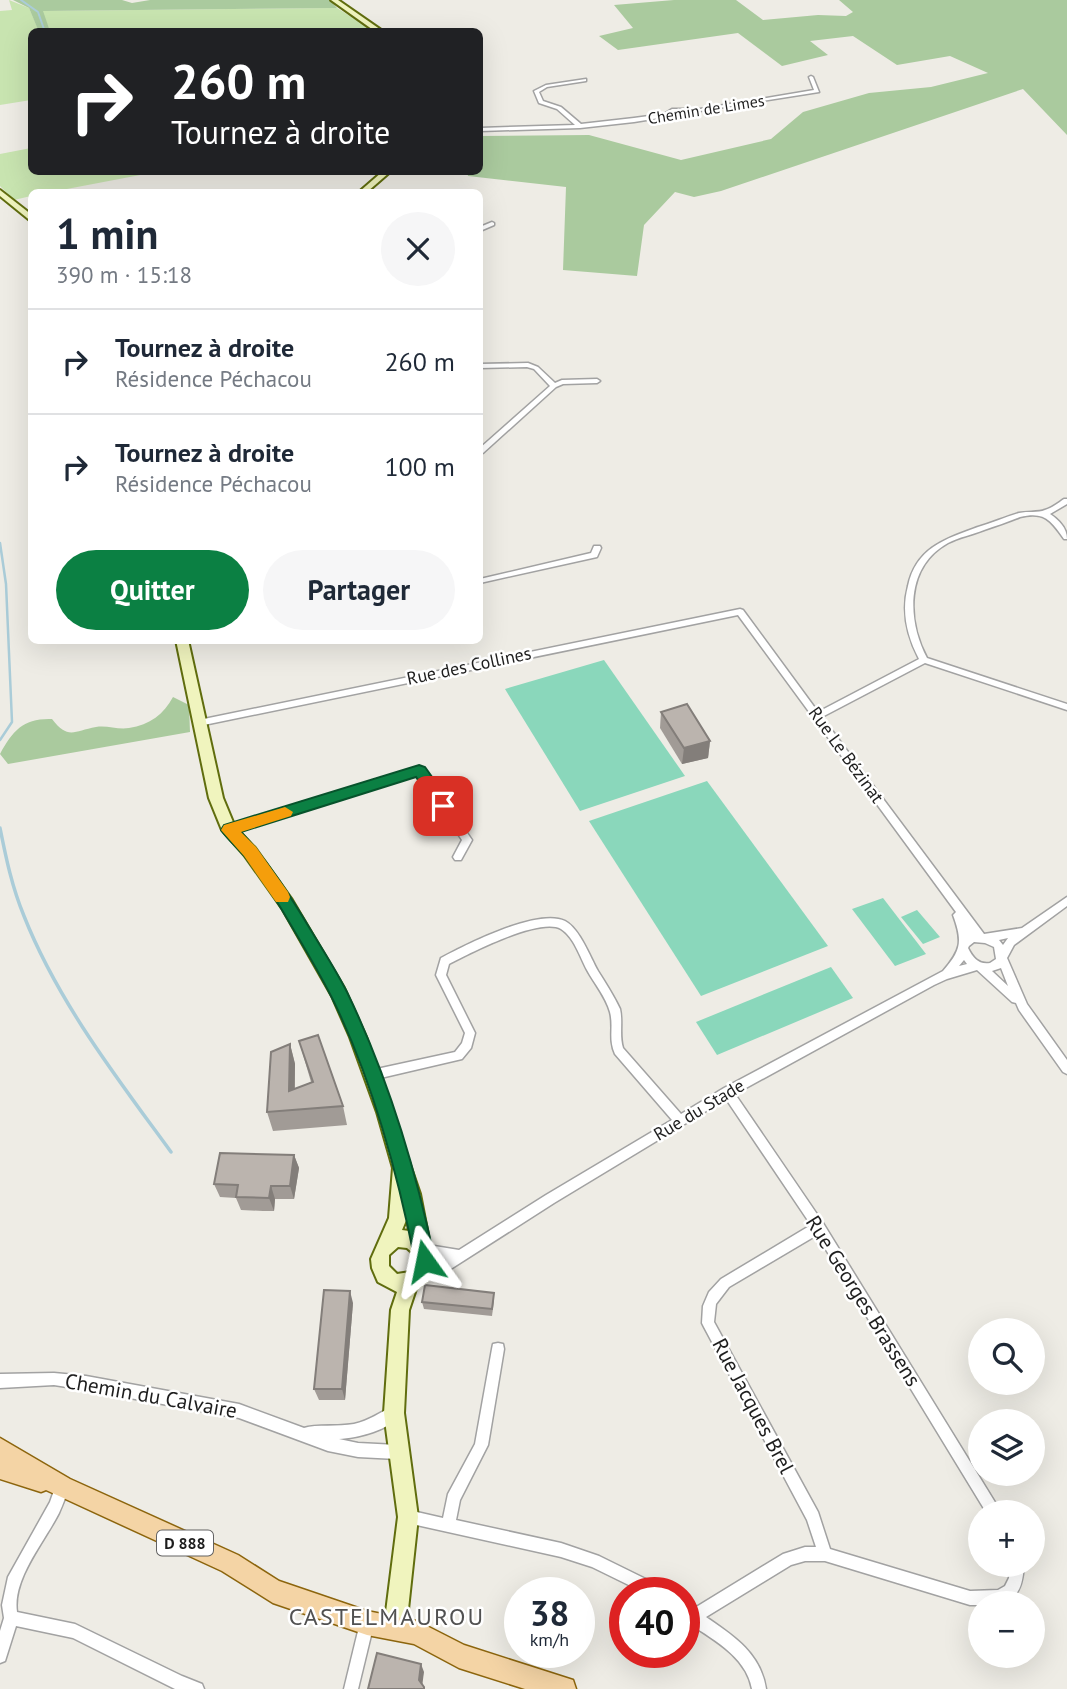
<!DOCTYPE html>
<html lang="fr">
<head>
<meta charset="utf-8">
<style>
	:root { --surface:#fff; --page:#f6f6f7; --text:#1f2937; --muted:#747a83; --line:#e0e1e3; --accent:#0b8043 }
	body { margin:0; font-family:"PT Sans",sans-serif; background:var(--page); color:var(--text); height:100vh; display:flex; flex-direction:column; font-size:26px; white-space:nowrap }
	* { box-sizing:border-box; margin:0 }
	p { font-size:23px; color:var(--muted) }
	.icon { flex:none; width:38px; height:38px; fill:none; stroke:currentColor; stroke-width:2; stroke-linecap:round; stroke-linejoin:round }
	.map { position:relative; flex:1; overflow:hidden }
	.side { position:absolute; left:28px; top:189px; width:455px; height:455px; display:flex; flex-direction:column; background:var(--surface); border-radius:10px; box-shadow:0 7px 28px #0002 }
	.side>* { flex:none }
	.banner { position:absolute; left:28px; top:28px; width:455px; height:147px; border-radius:10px; box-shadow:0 7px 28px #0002; background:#202124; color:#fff; overflow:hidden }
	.tools { position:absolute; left:968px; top:1318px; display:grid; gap:14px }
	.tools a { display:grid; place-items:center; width:77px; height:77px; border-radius:50%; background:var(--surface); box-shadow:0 7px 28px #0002; font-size:35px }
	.speed { position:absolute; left:504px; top:1577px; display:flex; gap:14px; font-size:35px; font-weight:700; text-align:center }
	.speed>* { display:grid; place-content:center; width:91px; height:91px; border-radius:50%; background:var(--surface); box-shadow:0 7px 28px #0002; line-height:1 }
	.speed small { font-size:18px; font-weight:400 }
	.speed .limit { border:10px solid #d22; background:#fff; color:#111 }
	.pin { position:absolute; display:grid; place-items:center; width:60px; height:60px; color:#fff; margin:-30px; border-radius:14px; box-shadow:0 4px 10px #0006 }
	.me { position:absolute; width:77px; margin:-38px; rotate:348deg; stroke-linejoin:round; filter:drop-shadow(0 0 5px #0008) }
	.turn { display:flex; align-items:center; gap:24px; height:147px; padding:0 28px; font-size:32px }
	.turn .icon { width:91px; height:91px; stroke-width:2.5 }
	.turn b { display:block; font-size:49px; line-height:60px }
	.round { display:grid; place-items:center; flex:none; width:74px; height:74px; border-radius:37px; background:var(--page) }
	.summary { display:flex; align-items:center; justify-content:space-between; height:119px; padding:0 28px }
	h1 { font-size:42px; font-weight:800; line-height:52px }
	.primary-button { display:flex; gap:14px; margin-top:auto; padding:14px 28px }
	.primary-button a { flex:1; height:80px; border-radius:42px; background:var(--accent); color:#fff; font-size:28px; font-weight:800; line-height:80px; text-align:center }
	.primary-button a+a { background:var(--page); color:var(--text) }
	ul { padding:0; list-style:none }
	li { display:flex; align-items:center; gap:21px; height:105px; padding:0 28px; border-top:2px solid var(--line) }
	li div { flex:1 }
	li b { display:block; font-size:26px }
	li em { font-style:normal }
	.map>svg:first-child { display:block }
	.grass { fill:#c8e4b0 }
	.forest { fill:#aaca9e }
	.pitch { fill:#8ad7bb }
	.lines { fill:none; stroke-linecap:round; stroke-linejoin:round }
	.stream-far2 { stroke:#aaccd8; stroke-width:2 }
	.stream-far1 { stroke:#aaccd8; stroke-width:2.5 }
	.stream { stroke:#aaccd8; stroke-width:3.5 }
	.street-casing { stroke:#a2a2a2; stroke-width:3 }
	.secondary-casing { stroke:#606d0e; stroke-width:4 }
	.primary-casing { stroke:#8c650d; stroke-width:3 }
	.street { fill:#fff; fill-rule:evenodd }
	.secondary { fill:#f0f4be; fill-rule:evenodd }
	.primary { fill:#f4d4a5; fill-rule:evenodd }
	.wall { fill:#a19b96 }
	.shaded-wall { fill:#837e7a }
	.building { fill:#bbb4ae; stroke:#837e7a; stroke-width:2 }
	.route { fill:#0b8043; stroke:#07532c; stroke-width:2 }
	.slow { fill:#f59e0b }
	.labels { text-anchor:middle; stroke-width:5; stroke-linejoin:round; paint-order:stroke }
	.far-street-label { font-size:16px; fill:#1e1e1e; stroke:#fff }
	.shield { fill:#fff; stroke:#626262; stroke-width:2 }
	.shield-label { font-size:16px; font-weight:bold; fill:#1e1e1e }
	.street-label { font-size:18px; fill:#1e1e1e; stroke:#fff }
	.near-street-label { font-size:21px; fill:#1e1e1e; stroke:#fff }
	.near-quarter-label { font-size:24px; letter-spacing:2px; fill:#515151; stroke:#fff }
</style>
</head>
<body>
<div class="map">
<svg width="1067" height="1689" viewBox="0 0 1067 1689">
	<rect width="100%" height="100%" fill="#eeece5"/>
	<g class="grass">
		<path d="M9,0L29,8L39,31L32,32L31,100L0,105V11L12,10Z"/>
		<path d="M337,8L374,31H50L42,11Z"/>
		<path d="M31,148L32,172H156L51,192H32L31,196L14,200L0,186V154Z"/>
	</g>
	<g class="forest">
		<path d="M13,0H122L132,3L150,0H330L337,8L43,11L50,31L39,32L29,8Z"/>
		<path d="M674,0H736L763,20L818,15L846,16L853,12L839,0H1067V135L1023,89L721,191L694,197L675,192L644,225L637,276L563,270L566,187L468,176L467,172H480V136L589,135L681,160L771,139L803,112L869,93L931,87L988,73L950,56L897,65L853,36L810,41L828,55L782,66L738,33L618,50L599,36L633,28L614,5Z"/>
		<path d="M173,697L189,705L190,732L8,764L0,754C13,730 24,718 52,719C68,740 74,731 96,727C107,725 118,730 129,728C150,725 164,714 173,697Z"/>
	</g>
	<g class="pitch">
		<path d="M604,660L685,776L580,811L505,689Z"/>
		<path d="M707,781L828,946L701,996L589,821Z"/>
		<path d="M883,898L926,954L895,966L852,909Z"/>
		<path d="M917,910L940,937L923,944L901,917Z"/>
		<path d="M831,967L853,998L717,1055L696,1022Z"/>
	</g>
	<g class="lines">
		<path class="stream-far2" d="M21,0L38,12L45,32"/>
		<path class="stream-far1" d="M0,543L6,584L12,722L0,740"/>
		<path class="stream" d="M0,828C6,858 12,887 24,916C58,1002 117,1078 171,1152"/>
		<g class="street-casing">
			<g id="street">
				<path d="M811,76L813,77L819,92L700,111L673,112L665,117L634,122L580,128L480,131V128L575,125L557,109L539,103L534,91L546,85L586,79V81L547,87L539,92L543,101L561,107L581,124L634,118L664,114L672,109H700L814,90L809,77Z"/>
				<path d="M492,222L494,223V225L480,231V227Z"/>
				<path d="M528,363L538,367L555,383L562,380L597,379L600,381L597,383L563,384L556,387L483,453H480V448L550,386L534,369L527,367L480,368V364Z"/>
				<path d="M1064,499H1067V504L1050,514C1059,520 1067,528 1067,539H1064C1051,520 1044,511 1020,517C1008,522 996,526 984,530C972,535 959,537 948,543C905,567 907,620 927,658L1067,704V710L925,663L822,717L984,934L1022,928L1067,897V906L1014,945L1007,958L1027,1004L1067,1060V1074L1063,1072L1019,1010L1016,1003L1012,1002L977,970L947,979L934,985L735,1094L823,1223L1001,1512H986L817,1235L729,1287L716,1304L714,1322L818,1512L830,1549L970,1591L998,1590L1005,1586L1009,1578L1010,1564H1024C1022,1599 1012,1603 980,1603V1605H970L825,1561H805L791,1565L706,1617C734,1636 761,1654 766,1689H752C746,1655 710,1638 684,1620V1604L693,1609L783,1554L805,1547H816L807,1520L704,1327L702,1323L703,1306L709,1292L721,1279L811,1225L726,1099L554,1203L446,1272L417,1283L413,1281L411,1277L413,1273L444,1260L418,1254L416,1250L418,1246L422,1244L459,1250L546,1195L672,1120L615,1054C608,1039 614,1027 610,1012C606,997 594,983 587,970C580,957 574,937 561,929C540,917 470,953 449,964L446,975L475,1033L471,1048L462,1059L372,1080L368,1078L366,1075L368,1072L372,1070L455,1052L462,1043L465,1033L436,975L441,958C467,944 538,908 565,921C580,929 590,957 598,971C606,984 614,996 620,1009C623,1022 619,1035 623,1048L681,1114L724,1088L943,971C961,950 963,942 953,915L956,912L738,615L199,726L195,723L199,720L740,609L743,610L818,712L919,659C907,636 901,612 908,586C916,548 945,539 978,527C992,523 1005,517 1019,513C1028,511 1038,513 1045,510C1052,508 1058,503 1064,499ZM1008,938L1003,945L999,940ZM974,942L985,943L994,947L996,959L990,963C979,965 973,958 968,948L969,946ZM964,960L967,964L959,966ZM1001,968L1008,986L992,971Z"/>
				<path d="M594,546H600L601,548L597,557L480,583V579L591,553Z"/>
				<path d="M420,768L423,769L472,840L461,860H455L453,857L462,840L418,775L229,834L224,830L226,827Z"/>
				<path d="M498,1343L503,1344L504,1349L488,1445L460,1500L456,1520L561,1543L599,1556L662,1587L664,1592H643L592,1567L561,1557L403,1522L401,1517L403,1512L408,1510L443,1518L448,1494L475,1444L492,1349L493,1344Z"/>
				<path d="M54,1373L86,1376L239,1404L304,1428C316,1424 339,1427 354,1424C369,1421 380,1412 394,1406L399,1408L401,1413C392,1430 357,1438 339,1439L358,1443L397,1445L402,1447L404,1452L402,1457L397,1459L358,1457L328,1451L239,1418L86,1390L54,1385L0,1388V1374Z"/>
				<path d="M62,1480L67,1482L69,1487C66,1496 63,1504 59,1513C45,1541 12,1579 17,1612L75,1624L182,1676L202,1684L204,1689H175L73,1638L16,1626L5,1661L0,1663V1631L4,1618L2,1605L8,1577L50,1502L57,1482Z"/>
				<path d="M367,1616L372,1618L374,1623L358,1689H344L360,1623L362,1618Z"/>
			</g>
		</g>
		<g class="secondary-casing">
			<g id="secondary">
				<path d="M331,0H338L384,32H376Z"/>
				<path d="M382,172H390L367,192H359Z"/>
				<path d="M0,190L32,215V222L0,196Z"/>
				<path d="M176,640H188L223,798L235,827L255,848L292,900L344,988L366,1037L420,1194L433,1261L427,1280L416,1289L409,1310L404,1413L418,1517L406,1628L402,1635L395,1639L388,1635L384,1628L398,1517L384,1413L391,1310L397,1292L378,1282L372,1268L371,1259L389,1218L393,1168L377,1112L350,1037L332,996L282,908L245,856L222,830L209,798ZM407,1218L409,1231L402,1230ZM398,1247L407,1248L415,1255V1266L410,1272L397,1274L389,1266V1255Z"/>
			</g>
		</g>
		<g class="primary-casing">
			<path id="primary" d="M0,1438L70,1479L238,1555L279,1581L367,1611L417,1621L464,1645L573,1680L576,1689H525L459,1668L414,1644L367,1635L273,1603L222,1571L46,1490L41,1492L0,1479Z"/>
		</g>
		<use href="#street" class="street"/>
		<use href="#secondary" class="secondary"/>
		<use href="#primary" class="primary"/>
	</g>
	<g class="wall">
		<path d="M661,712L710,741L708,758L682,764L660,728Z"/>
		<path d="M299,1041L343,1106L347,1125L273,1131L267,1112L290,1044L295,1064V1089L311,1082Z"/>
		<path d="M294,1155L299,1168L294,1199H275L274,1211H263L241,1210L236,1198L220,1197L214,1184Z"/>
		<path d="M494,1301L492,1316L424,1309L422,1302Z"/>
		<path d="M353,1303L345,1400H319L314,1389Z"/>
	</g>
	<g class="shaded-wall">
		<path d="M710,741L708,758L682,764L684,748Z"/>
		<path d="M290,1044L295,1064L294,1110L289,1091Z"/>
		<path d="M294,1155L299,1168L294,1199L290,1186Z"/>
		<path d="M271,1186L275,1199L274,1211L269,1198Z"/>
		<path d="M350,1291L353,1303L345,1400L342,1389Z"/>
		<path d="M421,1664L424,1672L422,1687L419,1680Z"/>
	</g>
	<g class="building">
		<path d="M687,704L710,741L684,748L661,712Z"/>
		<path d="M318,1035L343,1106L267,1112L271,1052L290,1044L289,1091L313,1082L299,1041Z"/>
		<path d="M220,1153L294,1155L290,1186H271L269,1198L236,1197L238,1185L214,1184Z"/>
		<path d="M425,1285L494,1293L492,1309L422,1302Z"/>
		<path d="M324,1290L350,1291L342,1389H314Z"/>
		<path d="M377,1653L421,1664L419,1680L424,1687V1689H368Z"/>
	</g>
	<path class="route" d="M419,765L425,767L449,801L451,806L449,810H438L416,777L241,832C269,862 291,897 312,932C324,952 337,972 347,992C388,1077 416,1170 435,1261L432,1268L425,1271L418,1268L415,1261C398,1175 371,1077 332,998C317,968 299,939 282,910C271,892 258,874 246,858C238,848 228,840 221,830L224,825Z"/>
	<path class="slow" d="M285,807L293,812L291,816L241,832L256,847L288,892L290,897L288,902H276L244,856L221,830L224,825Z"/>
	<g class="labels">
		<g class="far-street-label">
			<text transform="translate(706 109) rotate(-9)" y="6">Chemin de Limes</text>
		</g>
		<rect class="shield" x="157" y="1530.5" width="56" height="25" rx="5"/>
		<g class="shield-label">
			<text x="185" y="1549">D 888</text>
		</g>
		<g class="street-label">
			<text transform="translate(469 666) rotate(-12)" y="6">Rue des Collines</text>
			<text transform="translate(846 755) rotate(54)" y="6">Rue Le Bézinat</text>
			<text transform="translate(699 1110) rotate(-31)" y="6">Rue du Stade</text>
		</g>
		<g class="near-street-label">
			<text transform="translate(863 1301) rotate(58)" y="7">Rue Georges Brassens</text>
			<text transform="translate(151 1396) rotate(10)" y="7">Chemin du Calvaire</text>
			<text transform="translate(753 1406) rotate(62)" y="7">Rue Jacques Brel</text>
		</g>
		<g class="near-quarter-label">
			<text x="387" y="1625">CASTELMAUROU</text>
		</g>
	</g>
</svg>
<div class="tools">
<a><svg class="icon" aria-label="search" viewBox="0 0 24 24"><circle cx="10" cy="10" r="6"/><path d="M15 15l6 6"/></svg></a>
<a><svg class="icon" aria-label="layers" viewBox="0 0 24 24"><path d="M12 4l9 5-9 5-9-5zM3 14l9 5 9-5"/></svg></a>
<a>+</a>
<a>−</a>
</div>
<div class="speed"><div>38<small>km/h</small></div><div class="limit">40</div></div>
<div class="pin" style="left:443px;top:806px;background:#d93025"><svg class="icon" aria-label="arrive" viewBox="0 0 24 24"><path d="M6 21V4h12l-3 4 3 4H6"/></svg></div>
<svg class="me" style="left:425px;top:1261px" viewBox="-20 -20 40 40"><path d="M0-17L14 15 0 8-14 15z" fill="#0b8043" stroke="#fff" stroke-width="4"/></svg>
<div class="banner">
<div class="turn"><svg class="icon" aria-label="right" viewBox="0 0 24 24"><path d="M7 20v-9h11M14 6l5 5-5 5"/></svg><div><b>260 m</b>Tournez à droite</div></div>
</div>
<section class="side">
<div class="summary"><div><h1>1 min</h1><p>390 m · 15:18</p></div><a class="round"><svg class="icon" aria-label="close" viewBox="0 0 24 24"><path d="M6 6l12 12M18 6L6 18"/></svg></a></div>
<ul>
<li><svg class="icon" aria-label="right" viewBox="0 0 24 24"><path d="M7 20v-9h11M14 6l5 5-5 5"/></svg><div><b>Tournez à droite</b><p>Résidence Péchacou</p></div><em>260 m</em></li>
<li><svg class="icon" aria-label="right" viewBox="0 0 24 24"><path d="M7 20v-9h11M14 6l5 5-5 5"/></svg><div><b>Tournez à droite</b><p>Résidence Péchacou</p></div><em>100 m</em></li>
</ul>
<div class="primary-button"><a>Quitter</a><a>Partager</a></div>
</section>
</div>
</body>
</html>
